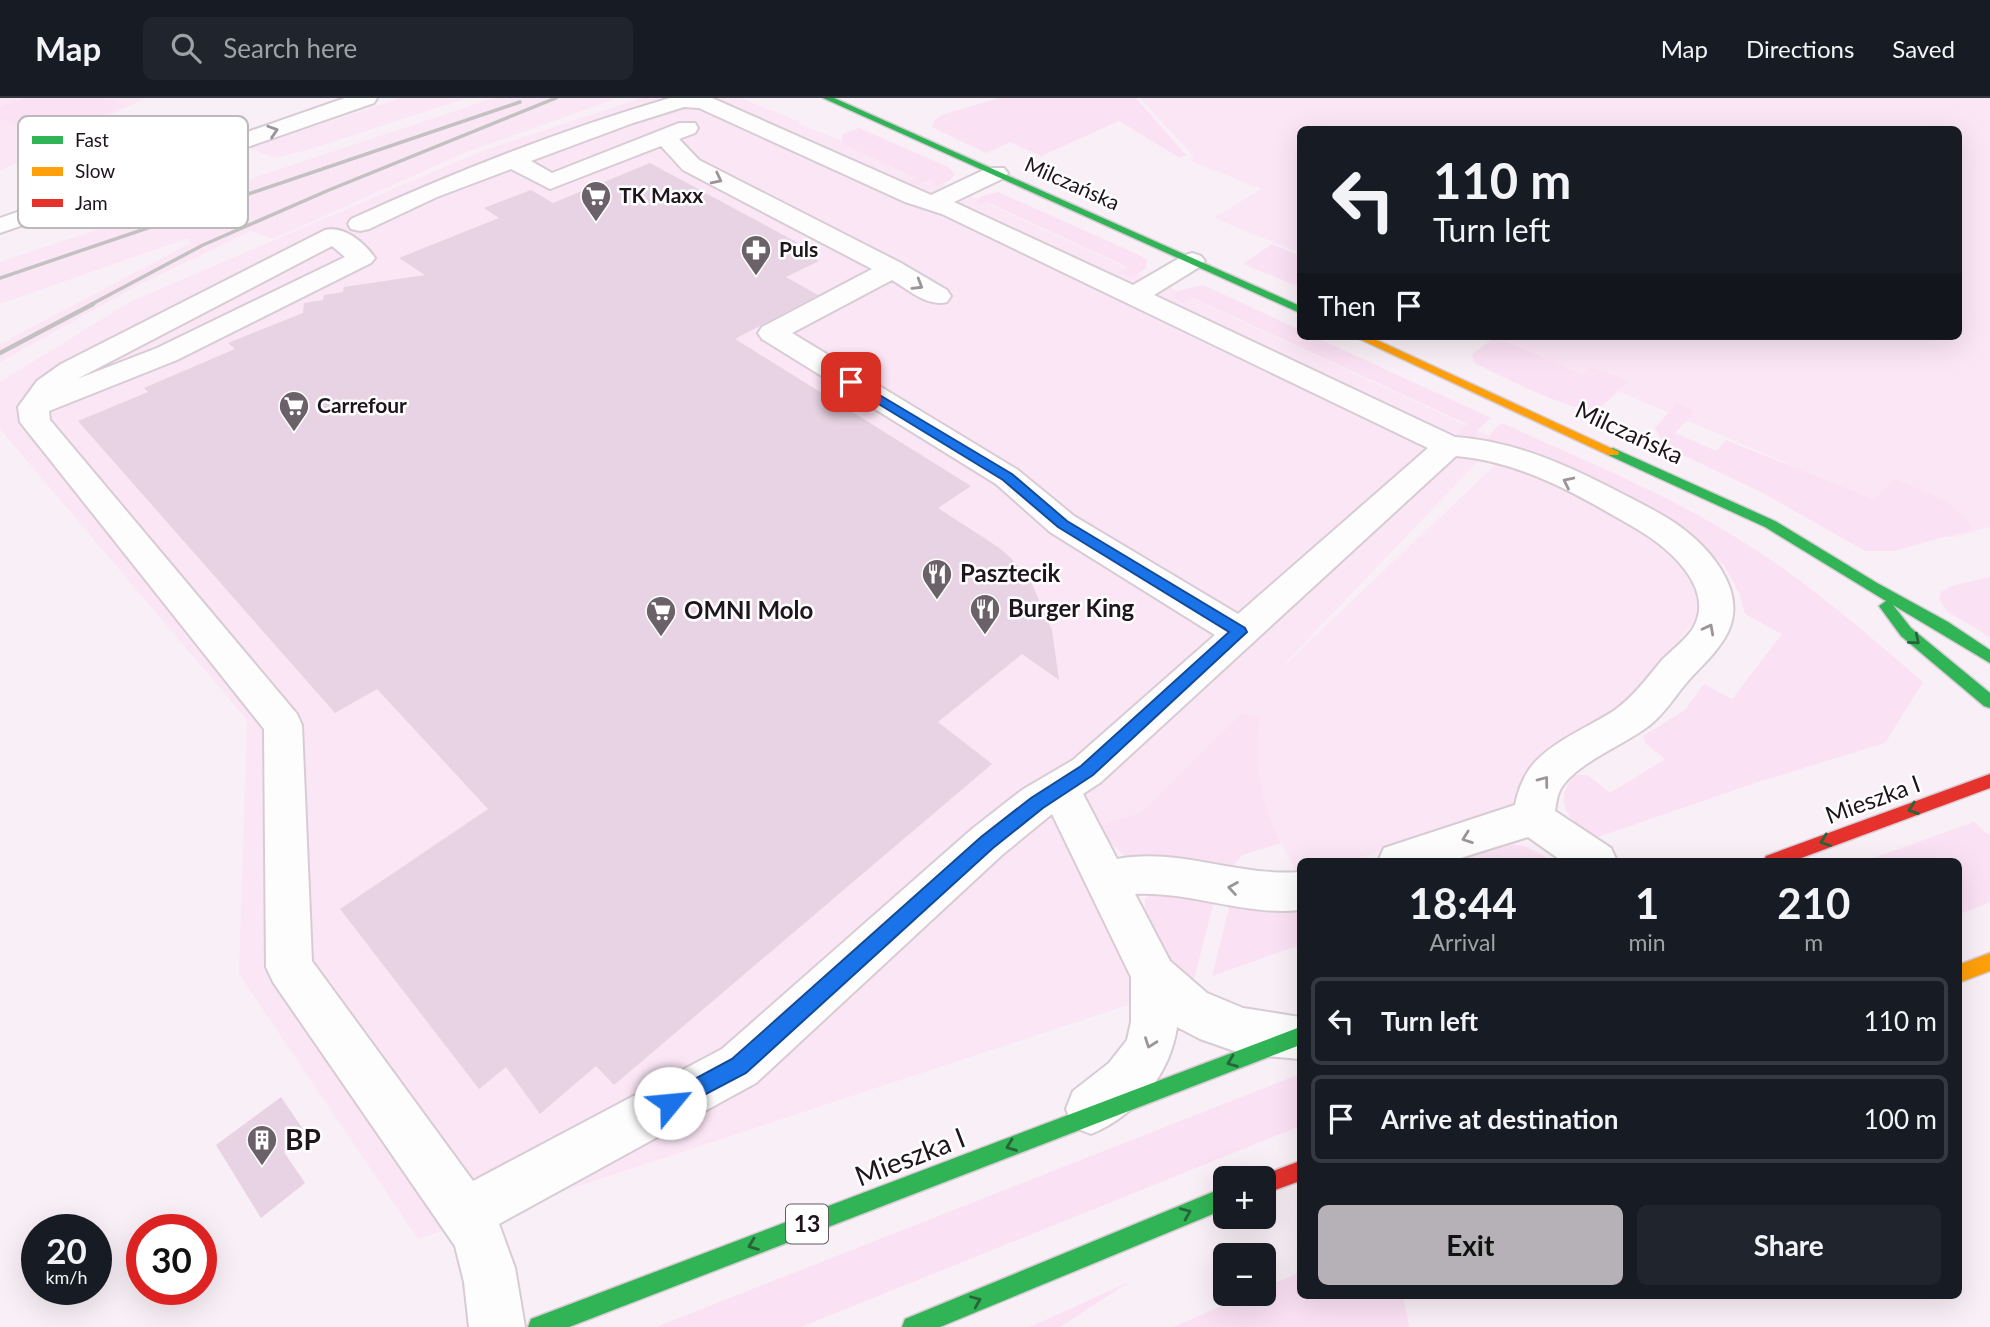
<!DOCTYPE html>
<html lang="en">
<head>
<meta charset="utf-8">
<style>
	:root { --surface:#171b24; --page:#20242c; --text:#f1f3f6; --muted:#9ea1a6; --line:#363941; --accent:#b5b1b7 }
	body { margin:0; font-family:Lato,sans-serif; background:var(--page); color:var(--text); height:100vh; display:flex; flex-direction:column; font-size:26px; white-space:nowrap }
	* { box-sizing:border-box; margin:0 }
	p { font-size:23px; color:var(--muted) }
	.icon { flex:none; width:38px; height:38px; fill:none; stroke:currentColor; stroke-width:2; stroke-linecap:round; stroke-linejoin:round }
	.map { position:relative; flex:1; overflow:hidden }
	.details { position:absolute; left:1297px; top:760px; width:665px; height:441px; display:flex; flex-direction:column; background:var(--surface); border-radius:10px; box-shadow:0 7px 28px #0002 }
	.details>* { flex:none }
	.banner { position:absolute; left:1297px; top:28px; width:665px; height:214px; border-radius:10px; box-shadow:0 7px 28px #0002; background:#171b24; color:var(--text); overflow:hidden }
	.buttons { position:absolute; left:1213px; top:1068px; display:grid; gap:14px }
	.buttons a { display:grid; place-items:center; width:63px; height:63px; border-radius:10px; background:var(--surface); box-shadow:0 7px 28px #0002; font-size:35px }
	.speed { position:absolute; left:21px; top:1116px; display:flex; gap:14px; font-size:35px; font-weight:700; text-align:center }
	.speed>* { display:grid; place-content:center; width:91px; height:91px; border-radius:50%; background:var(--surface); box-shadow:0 7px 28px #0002; line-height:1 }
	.speed small { font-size:18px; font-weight:400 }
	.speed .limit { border:10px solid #d22; background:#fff; color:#111 }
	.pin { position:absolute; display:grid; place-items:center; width:60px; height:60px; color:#fff; margin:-30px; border-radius:14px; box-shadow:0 4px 10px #0006 }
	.me { position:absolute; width:77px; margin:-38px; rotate:62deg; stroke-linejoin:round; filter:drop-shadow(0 0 5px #0008) }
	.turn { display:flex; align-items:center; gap:24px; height:147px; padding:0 21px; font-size:32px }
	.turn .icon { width:91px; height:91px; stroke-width:2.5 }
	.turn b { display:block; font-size:49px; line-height:60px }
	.then { display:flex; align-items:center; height:66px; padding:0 21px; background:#0003; gap:14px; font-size:26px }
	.eta { display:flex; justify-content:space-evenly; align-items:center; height:119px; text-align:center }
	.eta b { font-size:42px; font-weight:700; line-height:49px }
	.primary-button { display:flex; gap:14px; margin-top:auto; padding:14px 21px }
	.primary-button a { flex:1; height:80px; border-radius:10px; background:var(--accent); color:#111; font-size:28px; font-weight:700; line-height:80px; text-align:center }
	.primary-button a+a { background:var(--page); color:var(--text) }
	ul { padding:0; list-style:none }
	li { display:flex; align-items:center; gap:21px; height:88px; margin:0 14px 10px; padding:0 7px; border:4px solid var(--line); border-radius:10px }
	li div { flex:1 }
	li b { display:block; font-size:26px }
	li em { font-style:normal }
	header { display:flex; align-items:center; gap:42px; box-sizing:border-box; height:98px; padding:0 35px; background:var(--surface); border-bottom:2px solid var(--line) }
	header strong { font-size:33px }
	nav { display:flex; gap:38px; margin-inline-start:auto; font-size:24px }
	.search { width:490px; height:63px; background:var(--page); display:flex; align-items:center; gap:18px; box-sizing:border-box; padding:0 24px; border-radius:10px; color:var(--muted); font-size:26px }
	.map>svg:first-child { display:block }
	.built { fill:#fbe6f5 }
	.green { fill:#fae1f4 }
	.building { fill:#e7d3e3 }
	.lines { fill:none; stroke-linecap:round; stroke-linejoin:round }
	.street-casing { stroke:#d7ccd4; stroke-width:4 }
	.fast-casing { stroke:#d7ccd4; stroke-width:3 }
	.slow-casing { stroke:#d7ccd4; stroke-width:3 }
	.jam-casing { stroke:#d7ccd4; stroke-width:3 }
	.street { fill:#fefdfe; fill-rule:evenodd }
	.fast { fill:#30b455; fill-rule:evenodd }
	.slow { fill:#ff9f0a; fill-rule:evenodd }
	.jam { fill:#e5322d; fill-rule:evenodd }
	.rail-far1 { stroke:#c4c1c3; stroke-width:3.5 }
	.rail { stroke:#c4c1c3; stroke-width:4.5 }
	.oneway { stroke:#9a9599 }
	.oneway2 { stroke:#286439 }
	.route { fill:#1a73e8; stroke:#114b97; stroke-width:2 }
	.labels { text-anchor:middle; stroke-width:5; stroke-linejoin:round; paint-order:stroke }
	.far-street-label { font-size:21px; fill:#1f151d; stroke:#fff }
	.far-poi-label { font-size:21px; font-weight:bold; fill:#1f151d; stroke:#fff; text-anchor:start }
	.shield { fill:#fff; stroke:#625b61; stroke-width:2 }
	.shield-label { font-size:23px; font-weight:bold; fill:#1f151d }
	.street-label { font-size:24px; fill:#1f151d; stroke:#fff }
	.poi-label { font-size:24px; font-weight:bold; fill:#1f151d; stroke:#fff; text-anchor:start }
	.near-poi-label { font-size:28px; font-weight:bold; fill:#1f151d; stroke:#fff; text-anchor:start }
	.near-street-label { font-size:28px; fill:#1f151d; stroke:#fff }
	.key { fill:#fff; stroke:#bcb9bb; stroke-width:2 }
	.key-label { font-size:19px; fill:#1f151d }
</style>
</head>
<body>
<header>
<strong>Map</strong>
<div class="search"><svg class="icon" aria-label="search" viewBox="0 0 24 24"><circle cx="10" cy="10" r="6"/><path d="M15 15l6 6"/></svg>Search here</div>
<nav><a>Map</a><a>Directions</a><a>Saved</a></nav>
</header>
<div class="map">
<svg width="1990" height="1229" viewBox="0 0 1990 1229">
	<rect width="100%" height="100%" fill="#f9eff6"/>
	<g class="built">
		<path d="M0,0H145L0,73Z"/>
		<path d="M401,0H467L307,52L275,60L249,50Z"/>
		<path d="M494,0H618L464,55L273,141L251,133L140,186L0,264V246L191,145L188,140L0,206V164Z"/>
		<path d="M641,0H740L800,24L798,26L873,54L971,98L1498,342L1272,579L1495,367L1513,370L1535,378L1665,444L1700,488L1699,518L1630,600L1533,663L1510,712L1348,763H1300L1299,779L1267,717L1260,691L1256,646L1260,620L1242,615L1140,715L1101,727L1129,801L1137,904L418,1141L239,876L247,622L0,331V284L130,204L479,54Z"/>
		<path d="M1140,0H1990V429L1954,439L1907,434L1884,416L1784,364L1489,238H1958V32H1300V155L1214,120L1261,91L1189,62L1194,59Z"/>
	</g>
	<g class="green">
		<path d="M25,0H106L125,8L44,39L0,20V9Z"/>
		<path d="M999,0H1136L1186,57L1180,60L1119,23L1041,58L1010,44L986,55L932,29L935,22L942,17Z"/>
		<path d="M859,30L948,69L955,76L949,83L925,91L936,85L929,81L912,90L905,87L917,80L841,45L843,36Z"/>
		<path d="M998,94L1137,156L1147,162L1146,170L1134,178L1118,176L1127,169L987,104L977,107L979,99Z"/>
		<path d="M1272,146L1300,158V189L1243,166Z"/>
		<path d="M1203,187L1300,232V238H1313L1491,320L1477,332L1475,339L1454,338L1467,326L1193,200L1183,206L1175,201L1178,193Z"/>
		<path d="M1495,239L1583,277L1591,269L1628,283C1619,291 1606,308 1595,311C1573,316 1497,275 1474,265L1472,256Z"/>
		<path d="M1677,305L1695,313L1675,335L1716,353L1726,342L1875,402L1895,381C1924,394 1956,402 1973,431L1894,453H1865L1761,394L1666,349L1655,330Z"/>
		<path d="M1502,325C1581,361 1663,394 1737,440C1804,481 1864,533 1923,584L1885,645L1755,685L1592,741C1570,722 1551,704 1575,677H1588L1610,695L1665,661L1646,646L1643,638L1685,612L1704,586L1732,601L1782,536L1745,516L1739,495L1724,467L1687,435L1521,352L1488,342L1491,335Z"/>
		<path d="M1990,479V539L1948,514L1939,501L1941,494L1955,487Z"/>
		<path d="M1242,615L1260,620C1252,665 1261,704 1281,745L1242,757L1227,776L1126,759L1107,742L1101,727L1140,715Z"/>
		<path d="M1974,724L1990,738V804L1958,817V763H1865Z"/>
		<path d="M1502,745L1525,748L1549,761L1450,763Z"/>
		<path d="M1154,795L1214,803L1193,885L1176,870L1145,812V801Z"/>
		<path d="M1230,806L1284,812L1300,811V847L1212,878Z"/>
		<path d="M1300,976V1028L801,1229H656Z"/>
		<path d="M1300,1174V1197H1403L1409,1229H1174L1251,1195H1264V1190Z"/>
		<path d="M1129,1184L1060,1229H1030Z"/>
	</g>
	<g class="building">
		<path d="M650,65L798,145L792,148L819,163L786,179L818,197L735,241L971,388L938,410L998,449L1011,460L1032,486L1052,532L1059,582L1022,556L938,624L992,666L614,987L596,968L540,1016L506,969L479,991L340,811L488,711L377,591L335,615L78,323L148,294L144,290L235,251L228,245L303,215L304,205L323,202L324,197L343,194L344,189L425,177L399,160L499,120L484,110L531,92L553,105Z"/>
		<path d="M281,999L307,1037L284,1054L305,1085L261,1120L216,1047Z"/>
	</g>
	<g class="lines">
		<g class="street-casing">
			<g id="street">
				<path d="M345,0H377L374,5L0,135V120Z"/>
				<path d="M670,0H712L931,97L988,70H1004L1008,75L1004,80L954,104L1133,187L1183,158L1192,155L1201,158L1205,163L1201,168L1154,197L1455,339C1514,343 1567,367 1619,394C1638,404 1657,413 1675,425C1708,448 1748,491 1728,534C1718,554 1702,567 1688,583C1675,598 1665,615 1650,627C1625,647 1575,665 1560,692C1557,698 1556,706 1555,713L1611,750L1617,763H1562L1528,739L1451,763H1378L1384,750L1515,707C1518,692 1524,676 1535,664C1557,641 1589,629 1615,612C1634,598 1647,580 1662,562C1672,552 1684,543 1692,532C1718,491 1668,449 1637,431C1582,399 1521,363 1456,358L1101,684L1083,696L1117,761C1178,749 1239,779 1300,774V812C1244,818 1191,793 1135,796L1170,863L1207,895L1243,910L1300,919V961L1243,956L1200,941L1177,929C1170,977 1136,1017 1091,1036L1073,1029L1066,1011L1073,993L1109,965L1127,942L1131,924V879L1052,716L1002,757L756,985L499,1126L515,1170L525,1229H469L464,1184L455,1148L273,884L266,869L264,631L20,324L18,309L37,283L61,266L325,132C344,127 365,145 375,160L371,165L177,262L49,313L50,322L297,616L302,627L312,863L473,1083L722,951L972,731L1022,692L1073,662L1215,537L1050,434L996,386L762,241L758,235L762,229L872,171L683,72L661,48L550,91L511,71L437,99L369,131L360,133L351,131L348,126L351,121C454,74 561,32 670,0ZM684,9L699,10L905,104L942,116L1428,350L1238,516L1074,418L1018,372L792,235L892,182C909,192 927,209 947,204L951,198L947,192L901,165L699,62L679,41L695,35L698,30L695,25H679L552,75L531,63L633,25ZM332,148L345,159L157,250L77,281Z"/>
			</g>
		</g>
		<g class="fast-casing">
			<g id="fast">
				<path d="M823,0H834L1300,208V215Z"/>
				<path d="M1613,350L1775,423L1877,485L1948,524L1990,552V565L1893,507L1911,530L1990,595V610L1984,608L1901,538L1879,508L1886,503L1765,429L1608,357V351Z"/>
				<path d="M1300,929V947L569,1229H528L531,1221L539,1218Z"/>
				<path d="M1225,1089V1111L940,1229H902L905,1221Z"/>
			</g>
		</g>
		<g class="slow-casing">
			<g id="slow">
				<path d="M1353,238H1368L1619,354L1618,357H1608Z"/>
				<path d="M1990,855V873L1958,885V867Z"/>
			</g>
		</g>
		<g class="jam-casing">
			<g id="jam">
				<path d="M1990,676V690L1793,763H1763L1766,758Z"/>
				<path d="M1300,1063V1083L1264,1096V1080L1257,1079Z"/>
			</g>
		</g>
		<use href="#street" class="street"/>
		<use href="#fast" class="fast"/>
		<use href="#slow" class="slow"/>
		<use href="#jam" class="jam"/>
		<g class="rail-far1">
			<path d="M0,180L520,4"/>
			<path d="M90,207L203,147L329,92L556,0"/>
		</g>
		<path class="rail" d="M0,255L93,206"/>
	</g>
	<defs><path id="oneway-chevron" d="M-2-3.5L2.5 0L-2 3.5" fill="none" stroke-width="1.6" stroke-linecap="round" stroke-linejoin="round" transform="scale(1.75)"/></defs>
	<g class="oneway">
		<use href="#oneway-chevron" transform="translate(273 33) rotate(-18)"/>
		<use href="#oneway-chevron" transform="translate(717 81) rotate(27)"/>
		<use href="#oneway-chevron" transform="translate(918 187) rotate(31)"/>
		<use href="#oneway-chevron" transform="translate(1568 384) rotate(-154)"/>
		<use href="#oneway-chevron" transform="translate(1709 531) rotate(-62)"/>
		<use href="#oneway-chevron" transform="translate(1544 683) rotate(-53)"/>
		<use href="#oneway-chevron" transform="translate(1467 740) rotate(160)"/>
		<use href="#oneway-chevron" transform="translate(1233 790) rotate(-171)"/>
		<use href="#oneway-chevron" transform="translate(1150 945) rotate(110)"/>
	</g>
	<g class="oneway2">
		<use href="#oneway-chevron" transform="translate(1915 542) rotate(40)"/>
		<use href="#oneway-chevron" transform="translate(1913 711) rotate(161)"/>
		<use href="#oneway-chevron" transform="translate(1825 743) rotate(160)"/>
		<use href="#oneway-chevron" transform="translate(1232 964) rotate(159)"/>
		<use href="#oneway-chevron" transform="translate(1011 1048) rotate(159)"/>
		<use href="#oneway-chevron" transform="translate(1186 1115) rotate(-22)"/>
		<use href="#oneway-chevron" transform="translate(753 1147) rotate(159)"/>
		<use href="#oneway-chevron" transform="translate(976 1203) rotate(-23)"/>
	</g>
	<path class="route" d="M851,280L1012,376L1067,423L1245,530L1247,534L1093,677L1043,710L993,750L746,975L670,1015L663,1012L660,1005L663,998L732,961L981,739L1031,700L1081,668L1229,534L1058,429L1003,382L846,286V281Z"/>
	<defs>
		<g id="supermarket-pin" transform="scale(1.575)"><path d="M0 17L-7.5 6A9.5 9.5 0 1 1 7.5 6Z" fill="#6b6169" stroke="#fff"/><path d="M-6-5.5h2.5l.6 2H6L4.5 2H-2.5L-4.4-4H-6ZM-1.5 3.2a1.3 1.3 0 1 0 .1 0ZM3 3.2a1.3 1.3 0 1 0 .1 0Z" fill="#fff"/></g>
		<g id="pharmacy-pin" transform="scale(1.575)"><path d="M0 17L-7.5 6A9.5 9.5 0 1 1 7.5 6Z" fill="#6b6169" stroke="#fff"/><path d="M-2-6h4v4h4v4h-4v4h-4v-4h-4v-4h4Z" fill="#fff"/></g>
		<g id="restaurant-pin" transform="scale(1.575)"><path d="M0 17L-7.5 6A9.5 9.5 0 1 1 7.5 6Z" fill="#6b6169" stroke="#fff"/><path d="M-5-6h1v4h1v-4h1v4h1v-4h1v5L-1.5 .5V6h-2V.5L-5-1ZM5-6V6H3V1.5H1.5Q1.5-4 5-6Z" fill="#fff"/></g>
		<g id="building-pin" transform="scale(1.575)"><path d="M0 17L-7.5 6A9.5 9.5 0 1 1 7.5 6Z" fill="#6b6169" stroke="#fff"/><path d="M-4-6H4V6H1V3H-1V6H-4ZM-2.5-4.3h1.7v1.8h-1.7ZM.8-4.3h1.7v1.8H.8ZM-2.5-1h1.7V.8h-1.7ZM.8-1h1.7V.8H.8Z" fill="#fff"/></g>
	</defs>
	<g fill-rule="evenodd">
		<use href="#supermarket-pin" x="596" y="98"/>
		<use href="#pharmacy-pin" x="756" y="152"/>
		<use href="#supermarket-pin" x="294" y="308"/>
		<use href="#restaurant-pin" x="937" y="476"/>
		<use href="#restaurant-pin" x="985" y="511"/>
		<use href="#supermarket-pin" x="661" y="513"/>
		<use href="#building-pin" x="262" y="1042"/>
	</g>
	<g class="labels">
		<g class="far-street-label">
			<text transform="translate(1072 86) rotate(24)" y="7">Milczańska</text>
		</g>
		<g class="far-poi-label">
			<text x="619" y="105">TK Maxx</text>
			<text x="779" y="159">Puls</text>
			<text x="317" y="315">Carrefour</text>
		</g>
		<rect class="shield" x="786" y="1106.5" width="42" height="39" rx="5"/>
		<g class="shield-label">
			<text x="807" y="1134">13</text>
		</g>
		<g class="street-label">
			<text transform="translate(1629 335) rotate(25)" y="8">Milczańska</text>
			<text transform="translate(1873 702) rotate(-20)" y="8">Mieszka I</text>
		</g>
		<g class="poi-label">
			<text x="960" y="484">Pasztecik</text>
			<text x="1008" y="519">Burger King</text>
			<text x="684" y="521">OMNI Molo</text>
		</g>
		<g class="near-poi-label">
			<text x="285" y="1052">BP</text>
		</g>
		<g class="near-street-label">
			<text transform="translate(910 1059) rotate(-21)" y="10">Mieszka I</text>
		</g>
	</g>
	<rect x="18" y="18" width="230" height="112" rx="10" class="key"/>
	<rect x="32" y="38" width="31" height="8" fill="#30b455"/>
	<rect x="32" y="69" width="31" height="9" fill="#ff9f0a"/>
	<rect x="32" y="101" width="31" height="8" fill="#e5322d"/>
	<g class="key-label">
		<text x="75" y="49">Fast</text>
		<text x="75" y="80">Slow</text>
		<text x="75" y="112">Jam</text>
	</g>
</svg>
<div class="buttons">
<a>+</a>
<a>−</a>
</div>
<div class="speed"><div>20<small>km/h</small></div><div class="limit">30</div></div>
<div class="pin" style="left:851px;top:284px;background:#d93025"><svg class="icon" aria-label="arrive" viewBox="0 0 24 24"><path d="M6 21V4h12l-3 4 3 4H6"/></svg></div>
<svg class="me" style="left:670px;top:1005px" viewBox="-20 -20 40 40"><circle r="19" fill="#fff"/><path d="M0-13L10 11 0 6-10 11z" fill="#1a73e8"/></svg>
<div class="banner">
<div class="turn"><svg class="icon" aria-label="left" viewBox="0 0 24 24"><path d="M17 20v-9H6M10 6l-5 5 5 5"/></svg><div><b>110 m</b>Turn left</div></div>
<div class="then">Then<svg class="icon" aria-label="arrive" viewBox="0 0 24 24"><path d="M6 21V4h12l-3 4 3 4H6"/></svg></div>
</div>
<section class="details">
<div class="eta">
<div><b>18:44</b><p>Arrival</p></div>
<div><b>1</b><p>min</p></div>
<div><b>210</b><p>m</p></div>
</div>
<ul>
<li><svg class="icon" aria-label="left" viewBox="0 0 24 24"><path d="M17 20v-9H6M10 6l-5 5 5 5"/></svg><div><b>Turn left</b></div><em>110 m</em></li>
<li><svg class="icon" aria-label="arrive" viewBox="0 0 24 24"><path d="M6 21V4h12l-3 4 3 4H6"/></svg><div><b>Arrive at destination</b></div><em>100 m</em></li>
</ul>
<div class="primary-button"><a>Exit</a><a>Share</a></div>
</section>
</div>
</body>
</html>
